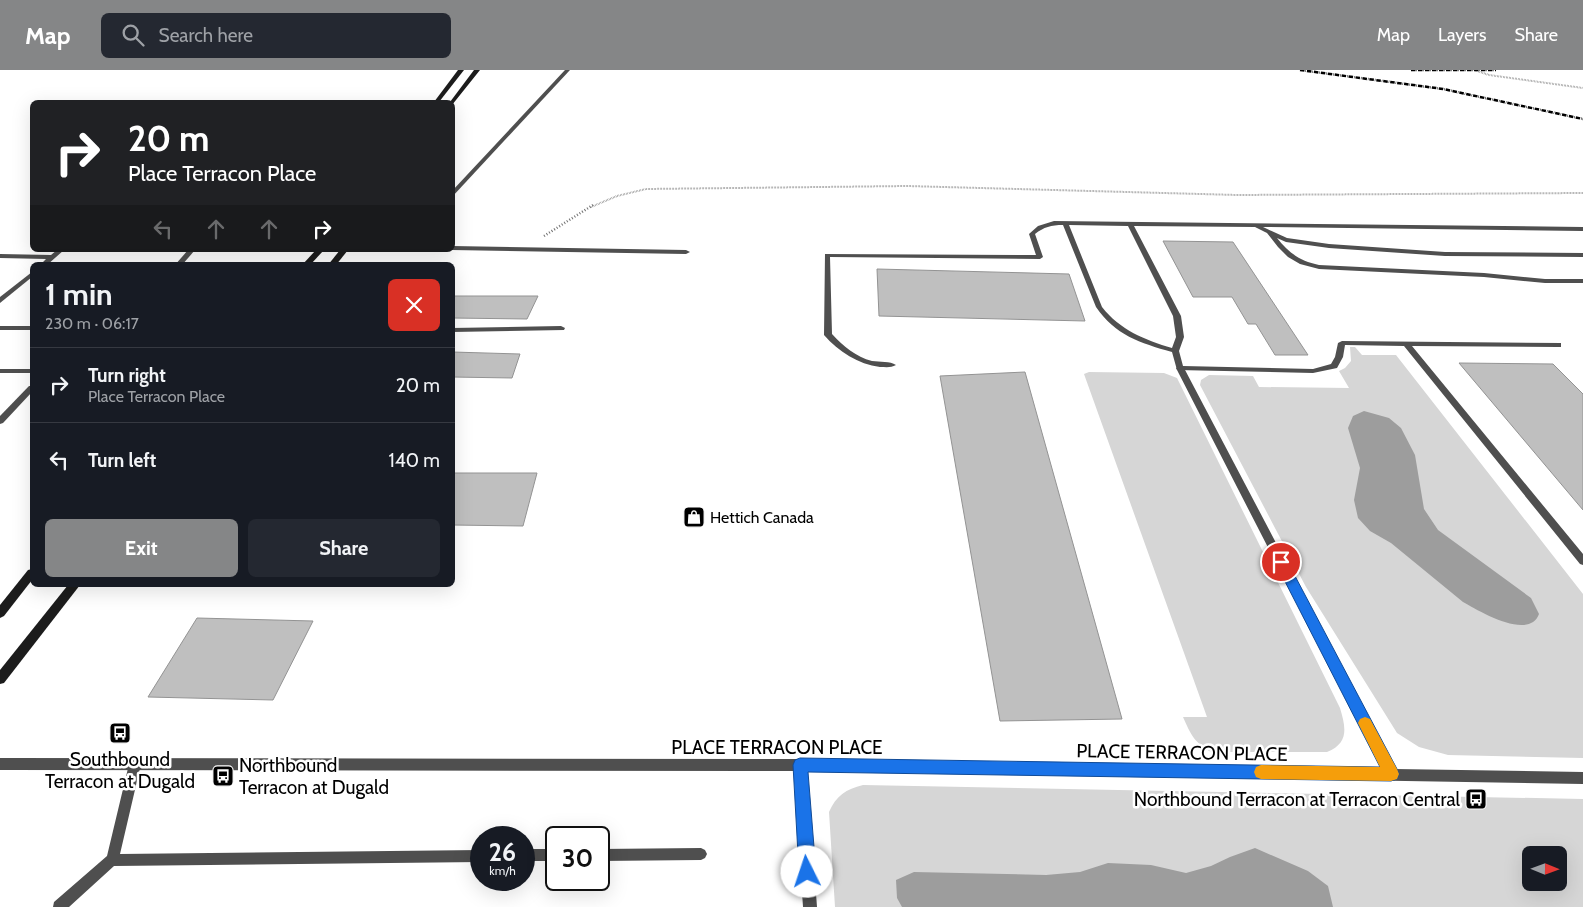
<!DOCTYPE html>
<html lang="en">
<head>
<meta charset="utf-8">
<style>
	:root { --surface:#171b24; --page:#242831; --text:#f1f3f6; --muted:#9ea1a6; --line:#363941; --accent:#858687 }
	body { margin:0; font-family:Cabin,sans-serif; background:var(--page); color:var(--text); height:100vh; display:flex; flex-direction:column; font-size:19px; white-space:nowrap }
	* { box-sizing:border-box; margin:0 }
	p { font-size:16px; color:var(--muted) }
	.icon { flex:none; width:28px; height:28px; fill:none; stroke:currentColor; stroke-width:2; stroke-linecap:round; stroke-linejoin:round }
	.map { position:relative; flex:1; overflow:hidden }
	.drawer { position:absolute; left:30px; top:192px; width:425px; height:325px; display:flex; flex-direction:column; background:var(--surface); border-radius:8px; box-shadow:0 5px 20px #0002 }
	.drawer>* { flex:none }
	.banner { position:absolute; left:30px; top:30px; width:425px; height:152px; border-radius:8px; box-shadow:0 5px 20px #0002; background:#202124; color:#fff; overflow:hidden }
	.needle { width:32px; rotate:91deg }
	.controls { position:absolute; left:1522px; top:776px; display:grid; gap:10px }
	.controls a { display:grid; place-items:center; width:45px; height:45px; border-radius:8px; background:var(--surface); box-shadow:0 5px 20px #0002; font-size:25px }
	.speed { position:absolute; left:470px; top:756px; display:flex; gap:10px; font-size:25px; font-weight:700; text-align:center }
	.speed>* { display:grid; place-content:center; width:65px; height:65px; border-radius:50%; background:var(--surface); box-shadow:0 5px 20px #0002; line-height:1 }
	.speed small { font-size:12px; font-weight:400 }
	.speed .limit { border:2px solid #111; border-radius:8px; background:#fff; color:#111 }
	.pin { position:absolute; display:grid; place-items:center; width:42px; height:42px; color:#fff; margin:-21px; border:2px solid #fff; border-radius:50%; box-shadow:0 1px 5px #0007 }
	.me { position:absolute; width:55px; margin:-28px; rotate:356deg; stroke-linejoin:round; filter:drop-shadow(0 0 4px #0008) }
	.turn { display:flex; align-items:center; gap:18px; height:105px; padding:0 15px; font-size:22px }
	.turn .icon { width:65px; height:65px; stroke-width:2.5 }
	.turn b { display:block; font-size:35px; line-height:42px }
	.lanes { display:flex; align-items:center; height:48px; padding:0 15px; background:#0003; justify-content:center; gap:25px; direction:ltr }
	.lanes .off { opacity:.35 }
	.round { display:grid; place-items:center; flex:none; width:52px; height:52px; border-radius:8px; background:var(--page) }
	.summary { display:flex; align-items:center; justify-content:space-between; height:85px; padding:0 15px }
	h1 { font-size:30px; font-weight:700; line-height:38px }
	.cta { display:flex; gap:10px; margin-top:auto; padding:10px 15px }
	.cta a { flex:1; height:58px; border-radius:8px; background:var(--accent); color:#fff; font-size:20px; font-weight:700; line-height:58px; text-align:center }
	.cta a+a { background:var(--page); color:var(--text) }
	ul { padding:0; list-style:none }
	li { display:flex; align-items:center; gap:15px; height:75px; padding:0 15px; border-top:1px solid var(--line) }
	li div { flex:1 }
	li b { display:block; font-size:19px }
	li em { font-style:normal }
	header { display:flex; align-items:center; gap:30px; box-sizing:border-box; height:70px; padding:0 25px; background:var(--accent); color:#fff }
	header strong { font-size:24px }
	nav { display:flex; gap:28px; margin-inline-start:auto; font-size:18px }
	.search { width:350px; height:45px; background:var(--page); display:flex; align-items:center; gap:12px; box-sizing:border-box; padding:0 18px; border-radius:8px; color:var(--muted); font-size:19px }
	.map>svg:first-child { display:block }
	.green { fill:#d6d6d6; fill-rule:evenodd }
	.water { fill:#9d9d9d }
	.building { fill:#bfbfbf; stroke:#939393 }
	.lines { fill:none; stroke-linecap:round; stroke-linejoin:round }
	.path-far1 { stroke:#717171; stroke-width:2; stroke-dasharray:0.5 1; stroke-linecap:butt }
	.path { stroke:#717171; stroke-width:2.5; stroke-dasharray:1 2; stroke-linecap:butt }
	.lane { fill:#4f4f4f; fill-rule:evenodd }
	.street { fill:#4f4f4f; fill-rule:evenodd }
	.secondary { fill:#1c1c1c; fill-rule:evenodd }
	.rail { stroke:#000; stroke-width:2.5; stroke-dasharray:4.5 1 0.5 1; stroke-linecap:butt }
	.route { fill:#1a73e8; stroke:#114b97 }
	.slow { fill:#f59e0b }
	.labels { text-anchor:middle; stroke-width:5; stroke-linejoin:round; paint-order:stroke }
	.poi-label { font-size:16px; fill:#000; stroke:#fff; text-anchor:start }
	.near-street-label { font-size:19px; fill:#000; stroke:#fff }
	.near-poi-label { font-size:19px; fill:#000; stroke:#fff }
</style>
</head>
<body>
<header>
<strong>Map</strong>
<div class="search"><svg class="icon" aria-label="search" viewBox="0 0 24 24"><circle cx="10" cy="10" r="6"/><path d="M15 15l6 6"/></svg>Search here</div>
<nav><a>Map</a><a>Layers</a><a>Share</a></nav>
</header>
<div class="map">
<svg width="1583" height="837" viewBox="0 0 1583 837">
	<rect width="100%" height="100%" fill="#fff"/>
	<g class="green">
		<path d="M1350,277H1355L1362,285H1396L1583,524V688L1448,685L1419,677L1397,663L1306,517L1200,315L1201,310L1209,305L1253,306L1259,317L1349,318L1339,301L1345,298L1351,291Z"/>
		<path d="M1089,302L1164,303L1177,308L1340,638C1346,658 1349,673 1327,682H1211C1194,672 1191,665 1183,647H1207L1084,304Z"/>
		<path d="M863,715L1583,729V837H835L829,742C836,726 846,719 863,715ZM1531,785H1559V812H1531Z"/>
	</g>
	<g class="water">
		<path d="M1364,341L1389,348L1401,358L1415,385L1424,439L1438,460L1531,528L1539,544C1529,571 1479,541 1463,532L1391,473L1370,461L1358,448L1354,430L1360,398L1348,358L1353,346Z"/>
		<path d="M1255,778L1308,801L1328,816L1333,837H902L897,828L896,810L914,802L1046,805L1080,802L1108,793L1151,795L1186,803L1211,796L1230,787Z"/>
	</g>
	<g class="building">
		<path d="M1163,171L1233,172L1308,285H1275L1256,254H1248L1232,227H1193Z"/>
		<path d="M877,199L1069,204L1085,251L879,246Z"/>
		<path d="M452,226H538L527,249L452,248Z"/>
		<path d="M452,282L520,284L512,308L452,307Z"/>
		<path d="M1459,293L1553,294L1583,324V440Z"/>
		<path d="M1025,302L1122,649L1000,651L940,306Z"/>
		<path d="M452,403H537L523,456L452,455Z"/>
		<path d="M197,548L313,551L273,630L148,627Z"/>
	</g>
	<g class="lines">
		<g class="path-far1">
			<path d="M1474,0L1489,5L1583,18"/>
			<path d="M591,137L617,126L646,119L907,116L1237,125L1583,123"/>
		</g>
		<path class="path" d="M544,166L593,135"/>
		<g class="lane">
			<path d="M565,0H570L452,127V121Z"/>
			<path d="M1054,151L1583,157V161L1263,157L1287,168L1329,174L1445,182L1583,183V187L1445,186L1329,178L1286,172L1277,168C1289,183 1300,191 1319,195L1484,203L1545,209H1583V213H1545L1484,207L1319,199L1300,194L1288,187L1278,177L1267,163L1255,157L1134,156L1181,246L1184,267L1179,281L1183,296L1313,299L1331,294L1335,287L1338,273L1342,271L1561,273V277H1558L1412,276L1583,484V495L1580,494L1404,276L1345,275L1343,287L1337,298L1313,303L1177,300L1172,282C1140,273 1115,265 1096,237L1063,155C1051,155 1044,157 1035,164L1043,187L1040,189L830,187L832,264C843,276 856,287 872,291C880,292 890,291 896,295C891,298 886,297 880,297C858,294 839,282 824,265L825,184L1036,185L1029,164L1038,156ZM1069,155L1128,156L1173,246L1176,267L1172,278C1145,270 1120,260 1102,237Z"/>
			<path d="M57,180H64L47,195H40L46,189L0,188V184L51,185Z"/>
			<path d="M188,180H195L182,195H175Z"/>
			<path d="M32,202V207L0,233V227Z"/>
			<rect x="0" y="256" width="32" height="4"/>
			<path d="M561,256L565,258L564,260L452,262V258Z"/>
			<rect x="0" y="299" width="32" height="4"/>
			<path d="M29,316H32V322L3,353L0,354V346Z"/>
			<path d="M135,689L139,690L141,694L120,784L481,780V792L114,796L69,837H53L54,832L107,786L129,694L131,690Z"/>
			<path d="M701,778L705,780L707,784L705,788L701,790L599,791V779Z"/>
			<rect x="524" y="779" width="32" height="12"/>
		</g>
		<g class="street">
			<path d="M452,176L686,180L690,182L686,184L452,180Z"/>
			<path d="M1180,295L1184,298L1395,699L1583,702V714L807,701L817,837H803L794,701L0,700V688L800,689L1381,698L1176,298Z"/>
		</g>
		<g class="secondary">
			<path d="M458,0H464L439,32H434Z"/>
			<path d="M474,0H480L452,35V32H450Z"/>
			<path d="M316,180H324L310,195H302Z"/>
			<path d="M340,180H348L336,195H328Z"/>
			<path d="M32,499V510L4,546L0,548V535L28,500Z"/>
			<path d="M68,515H80L4,613L0,614V600Z"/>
		</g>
		<g class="rail">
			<path d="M1300,0L1443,19L1583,49"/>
			<path d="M1411,0H1496"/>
		</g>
	</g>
	<path class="route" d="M1281,487L1286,489L1397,699L1399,704L1397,709L1391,711L808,702L816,802L813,807L807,810L802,807L799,802L793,695L795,690L800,688L1380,697L1275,492L1277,489Z"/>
	<path class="slow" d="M1365,647L1370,649L1397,699L1399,704L1397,709L1391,711L1261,709L1256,707L1254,702L1256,697L1261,695L1380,697L1358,653L1360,649Z"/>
	<defs>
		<g id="shop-square" transform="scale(1.125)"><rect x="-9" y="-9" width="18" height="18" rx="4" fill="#000" stroke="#fff"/><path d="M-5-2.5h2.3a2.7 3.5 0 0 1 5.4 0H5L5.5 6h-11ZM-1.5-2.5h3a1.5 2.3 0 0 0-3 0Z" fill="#fff"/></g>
		<g id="bus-square" transform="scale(1.125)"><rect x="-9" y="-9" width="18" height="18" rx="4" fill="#000" stroke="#fff"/><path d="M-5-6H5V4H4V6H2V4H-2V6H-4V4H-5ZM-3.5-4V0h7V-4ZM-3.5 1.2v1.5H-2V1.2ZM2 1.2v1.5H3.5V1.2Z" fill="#fff"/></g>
	</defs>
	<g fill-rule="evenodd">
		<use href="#shop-square" x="694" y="447"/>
		<use href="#bus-square" x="120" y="663"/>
		<use href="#bus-square" x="223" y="706"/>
		<use href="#bus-square" x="1476" y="729"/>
	</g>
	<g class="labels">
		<g class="poi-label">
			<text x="710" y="453">Hettich Canada</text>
		</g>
		<g class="near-street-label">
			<text x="777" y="684">PLACE TERRACON PLACE</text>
			<text transform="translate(1182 682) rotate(1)" y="7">PLACE TERRACON PLACE</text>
		</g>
		<g class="near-poi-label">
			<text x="120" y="696">Southbound<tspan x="120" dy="22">Terracon at Dugald</tspan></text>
			<text x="239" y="702" text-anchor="start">Northbound<tspan x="239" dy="22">Terracon at Dugald</tspan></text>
			<text x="1460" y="736" text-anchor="end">Northbound Terracon at Terracon Central</text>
		</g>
	</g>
</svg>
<div class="controls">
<a><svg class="needle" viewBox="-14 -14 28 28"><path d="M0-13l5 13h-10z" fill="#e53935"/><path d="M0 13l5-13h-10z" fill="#9ea1a6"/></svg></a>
</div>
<div class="speed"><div>26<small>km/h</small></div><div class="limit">30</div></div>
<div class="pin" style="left:1281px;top:492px;background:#d93025"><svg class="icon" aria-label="arrive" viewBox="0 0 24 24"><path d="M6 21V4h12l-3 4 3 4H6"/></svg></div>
<svg class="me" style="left:807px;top:802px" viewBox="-20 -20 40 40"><circle r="19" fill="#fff"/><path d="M0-13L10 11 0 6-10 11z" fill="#1a73e8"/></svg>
<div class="banner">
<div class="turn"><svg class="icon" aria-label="right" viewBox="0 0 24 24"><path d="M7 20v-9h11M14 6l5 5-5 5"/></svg><div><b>20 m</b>Place Terracon Place</div></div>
<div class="lanes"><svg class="icon off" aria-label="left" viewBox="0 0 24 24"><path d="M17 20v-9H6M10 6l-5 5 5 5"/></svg><svg class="icon off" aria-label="ahead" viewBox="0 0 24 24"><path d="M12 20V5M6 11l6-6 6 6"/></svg><svg class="icon off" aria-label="ahead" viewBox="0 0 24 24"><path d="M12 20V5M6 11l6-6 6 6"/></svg><svg class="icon" aria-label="right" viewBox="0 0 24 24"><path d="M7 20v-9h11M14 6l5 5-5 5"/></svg></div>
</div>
<section class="drawer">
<div class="summary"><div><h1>1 min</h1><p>230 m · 06:17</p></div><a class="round" style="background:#d93025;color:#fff"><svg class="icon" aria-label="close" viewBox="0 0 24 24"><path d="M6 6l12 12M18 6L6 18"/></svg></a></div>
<ul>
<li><svg class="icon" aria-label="right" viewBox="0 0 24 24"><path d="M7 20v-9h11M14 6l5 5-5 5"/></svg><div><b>Turn right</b><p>Place Terracon Place</p></div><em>20 m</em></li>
<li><svg class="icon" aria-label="left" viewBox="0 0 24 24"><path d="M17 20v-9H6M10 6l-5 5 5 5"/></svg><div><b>Turn left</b></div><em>140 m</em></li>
</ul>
<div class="cta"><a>Exit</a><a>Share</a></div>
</section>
</div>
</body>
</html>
